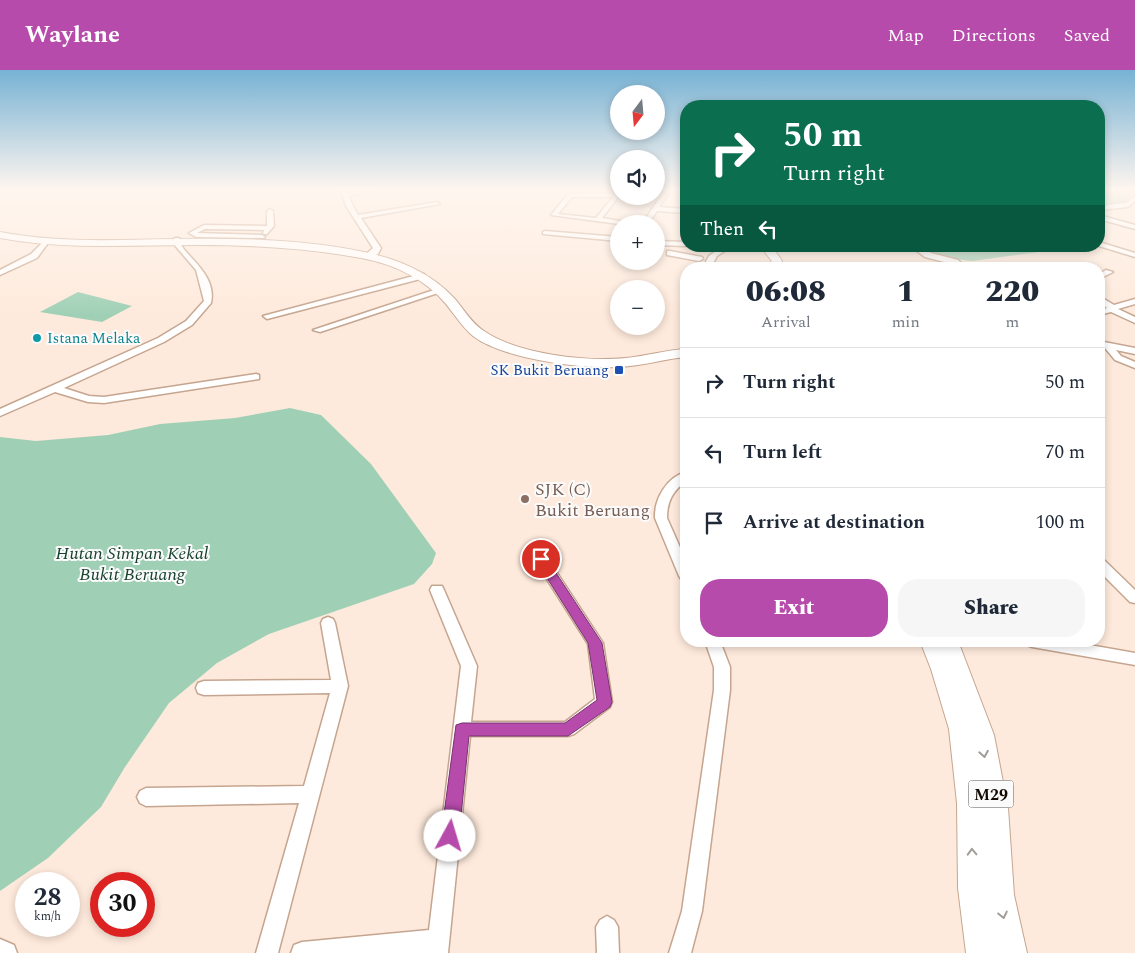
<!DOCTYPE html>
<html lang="en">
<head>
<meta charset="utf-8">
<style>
	:root { --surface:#fff; --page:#f6f6f7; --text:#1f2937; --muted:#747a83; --line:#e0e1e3; --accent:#b74bab }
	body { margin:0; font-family:Spectral,serif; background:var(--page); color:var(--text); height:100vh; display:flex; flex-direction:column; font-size:19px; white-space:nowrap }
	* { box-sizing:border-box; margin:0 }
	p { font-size:16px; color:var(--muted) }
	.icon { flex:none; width:28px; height:28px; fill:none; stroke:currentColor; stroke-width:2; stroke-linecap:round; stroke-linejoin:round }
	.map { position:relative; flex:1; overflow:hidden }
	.drawer { position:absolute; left:680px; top:192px; width:425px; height:385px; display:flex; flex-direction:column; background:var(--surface); border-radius:20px; box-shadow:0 2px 8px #0003 }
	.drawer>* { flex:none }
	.banner { position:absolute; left:680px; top:30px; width:425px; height:152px; border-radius:20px; box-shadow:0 2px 8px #0003; background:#0b6e4f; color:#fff; overflow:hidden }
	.needle { width:32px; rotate:196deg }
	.buttons { position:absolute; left:610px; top:15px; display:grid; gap:10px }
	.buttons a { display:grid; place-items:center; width:55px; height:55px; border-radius:50%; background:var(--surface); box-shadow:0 2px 8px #0003; font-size:25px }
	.speed { position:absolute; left:15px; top:802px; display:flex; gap:10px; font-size:25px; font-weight:700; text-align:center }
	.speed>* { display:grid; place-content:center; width:65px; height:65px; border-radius:50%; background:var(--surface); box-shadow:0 2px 8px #0003; line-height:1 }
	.speed small { font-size:12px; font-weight:400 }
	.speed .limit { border:8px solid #d22; background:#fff; color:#111 }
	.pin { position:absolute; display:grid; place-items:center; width:42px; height:42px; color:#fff; margin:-21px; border:2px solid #fff; border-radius:50%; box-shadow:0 1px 5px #0007 }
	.me { position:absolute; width:55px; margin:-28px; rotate:6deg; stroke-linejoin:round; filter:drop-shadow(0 0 4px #0008) }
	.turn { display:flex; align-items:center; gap:18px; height:105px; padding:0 20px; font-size:22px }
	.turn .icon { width:65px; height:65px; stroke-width:2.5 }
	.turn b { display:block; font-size:35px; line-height:42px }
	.then { display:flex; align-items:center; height:48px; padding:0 20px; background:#0003; gap:10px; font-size:19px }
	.eta { display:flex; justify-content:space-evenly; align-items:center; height:85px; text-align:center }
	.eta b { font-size:30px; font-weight:800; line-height:35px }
	.button { display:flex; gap:10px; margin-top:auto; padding:10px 20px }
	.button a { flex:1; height:58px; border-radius:20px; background:var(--accent); color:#fff; font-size:20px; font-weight:800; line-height:58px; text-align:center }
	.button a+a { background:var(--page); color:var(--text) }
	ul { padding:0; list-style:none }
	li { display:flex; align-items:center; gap:15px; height:70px; padding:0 20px; border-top:1px solid var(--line) }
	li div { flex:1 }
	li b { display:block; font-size:19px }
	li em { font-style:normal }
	header { display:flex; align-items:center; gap:30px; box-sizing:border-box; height:70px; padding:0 25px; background:var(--accent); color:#fff }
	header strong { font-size:24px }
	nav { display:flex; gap:28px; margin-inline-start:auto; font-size:18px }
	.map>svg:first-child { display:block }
	.green { fill:#9fd0b6 }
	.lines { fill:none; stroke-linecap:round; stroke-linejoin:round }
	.minor-casing { stroke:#c5a58f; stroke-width:3 }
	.primary-casing { stroke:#c5a58f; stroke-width:2 }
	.minor { fill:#fff; fill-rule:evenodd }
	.primary { fill:#fff; fill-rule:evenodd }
	.oneway { stroke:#a19d9a }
	.route { fill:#b74bab; stroke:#77316f }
	.culture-dot { fill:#0f9aa8; stroke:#fbfbfb; stroke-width:2 }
	.transit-dot { fill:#1a4fb4; stroke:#fbfbfb; stroke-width:2 }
	.education-dot { fill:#8d6e63; stroke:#fbfbfb; stroke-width:2 }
	.labels { text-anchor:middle; stroke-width:4; stroke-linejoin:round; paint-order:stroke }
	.far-culture-label { font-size:15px; fill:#0d838f; stroke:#fbfbfb; text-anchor:start }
	.far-transit-label { font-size:15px; fill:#164399; stroke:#fbfbfb; text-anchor:end }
	.shield { fill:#fbfbfb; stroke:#59524d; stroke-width:1 }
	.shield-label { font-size:16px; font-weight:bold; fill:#140903 }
	.education-label { font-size:18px; fill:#785e54; stroke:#fbfbfb; text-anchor:start }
	.park-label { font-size:18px; font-style:italic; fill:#17422f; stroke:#fbfbfb }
</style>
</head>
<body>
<header>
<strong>Waylane</strong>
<nav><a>Map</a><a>Directions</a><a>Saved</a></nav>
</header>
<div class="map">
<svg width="1135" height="883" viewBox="0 0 1135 883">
	<rect width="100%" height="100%" fill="#feeadc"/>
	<g class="green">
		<path d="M1099,121H1135L1123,134L1099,136Z"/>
		<path d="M915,176H1039L1054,180L972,191L939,187Z"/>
		<path d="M78,222L132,236L102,252L40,242Z"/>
		<path d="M290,338L321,345L371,394L436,483L432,494L414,514L269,564L217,593L169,633L125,697L101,737L48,788L0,821V367L36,371L108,365L160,354L235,348Z"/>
	</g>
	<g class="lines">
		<g class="minor-casing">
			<g id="minor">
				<path d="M341,121L347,123L371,121L348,126L358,145L437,132L440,134L361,148L381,178L378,184L368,188L364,186L373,178L346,136Z"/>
				<path d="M664,121H670L659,137L686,139V143L657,141L648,154H642Z"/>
				<path d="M617,123L619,126L602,148L638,154H619L551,145L568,124ZM572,127H613L596,148L558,144Z"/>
				<path d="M1135,126V131L1128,137L1099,140V136L1126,133Z"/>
				<path d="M270,139L273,141L274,156L267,164H263L264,160L205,159L197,163L262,165L265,167L264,168L196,167L189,163L204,155L267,156V141Z"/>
				<path d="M1099,145L1135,155V159L1099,149Z"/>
				<path d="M545,161L619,167V171L543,164V162Z"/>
				<path d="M175,168H179C178,183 218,201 211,233L192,255L164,272L64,318L89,326L104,327L256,304L259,305V309L104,333L88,332L55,322L0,346V339L158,268L186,251L204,231L196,200L172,172Z"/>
				<path d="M656,171L686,172V176L656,175Z"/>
				<path d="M43,172L48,173L37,188L0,205V200L31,184Z"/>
				<path d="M1099,172L1135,183V187L1099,176Z"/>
				<path d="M723,176H732L717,186L710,199H702L709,186Z"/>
				<path d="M758,176H793L759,180L755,178Z"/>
				<path d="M910,176H918L931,183L958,190L962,194L960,199H952L954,195L952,194L925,187Z"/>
				<path d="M670,181L702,187L703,189L699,191L667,185V181Z"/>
				<path d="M1106,200L1113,202L1099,209V204Z"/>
				<path d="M421,204H424V208L267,249L263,246Z"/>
				<path d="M437,219L444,221L320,262L313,260Z"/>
				<path d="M1099,226L1114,235L1135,229V234L1118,239L1135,247V253L1111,242L1099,245V240L1107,238L1099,232Z"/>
				<path d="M1099,271L1135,278V284L1116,280L1121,286L1135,292V298L1115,290L1105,278L1099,277Z"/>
				<path d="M686,402V411C673,421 667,431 667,448L686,491V511L681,509L679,506L655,448C654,429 667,407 686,402Z"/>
				<path d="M541,484L546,486L603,573L612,632L610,637L574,664L568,666H470L448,883H291L294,875L302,872L429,860L461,596L430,520L432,516H442L444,520L477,596L471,652H565L595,629L588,574L534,489L536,486Z"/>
				<path d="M1099,488L1104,490L1135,520V533L1130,532L1099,501Z"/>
				<path d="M328,547L333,549L335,553L348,616L278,883H256L299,733L146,736L140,733L137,727L140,721L146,718L304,716L330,623L204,625L198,623L196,618L198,613L204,611L331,610L321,553L323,549Z"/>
				<path d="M705,571H720L730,597V620L702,841L691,883H669L682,841L714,620V597Z"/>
				<path d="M1025,571H1067L1135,583V595L1032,577L1027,575Z"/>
				<path d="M607,846L614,850L618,857L619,883H597L596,857L600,850Z"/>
				<path d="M0,869L14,875L17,883H0Z"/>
			</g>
		</g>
		<g class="primary-casing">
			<g id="primary">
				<path d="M675,121H685L686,129Z"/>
				<path d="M0,162C58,173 115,170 173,169C237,168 302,169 364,182C398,189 430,202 454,228C464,239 471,253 484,261C517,284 586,292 626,288C646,286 666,280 686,279V287C664,289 642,296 619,297C581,299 503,289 473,266C462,257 455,245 446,234C425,209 394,194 361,188C307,178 252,175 196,175C130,175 65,180 0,168Z"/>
				<path d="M760,176H771L781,189L785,199H773L771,190Z"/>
				<path d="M920,571H958L994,665L1008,738L1014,825L1027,883H966L958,818L957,733L949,659L931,599Z"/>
			</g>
		</g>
		<use href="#minor" class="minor"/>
		<use href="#primary" class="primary"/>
	</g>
	<defs><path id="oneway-chevron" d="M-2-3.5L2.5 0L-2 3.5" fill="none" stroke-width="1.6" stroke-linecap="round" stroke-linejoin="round" transform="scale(1.25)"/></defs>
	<g class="oneway">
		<use href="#oneway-chevron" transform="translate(984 684) rotate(80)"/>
		<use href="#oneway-chevron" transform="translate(972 782) rotate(-92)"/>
		<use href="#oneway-chevron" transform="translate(1003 845) rotate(78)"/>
	</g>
	<linearGradient id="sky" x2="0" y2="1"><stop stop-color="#77b2d4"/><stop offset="0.49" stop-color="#fff6ef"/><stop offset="1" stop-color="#fff6ef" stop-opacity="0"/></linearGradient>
	<rect width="1135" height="245" fill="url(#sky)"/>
	<path class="route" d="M541,485L545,486L602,573L612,632L610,637L568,666H469L459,766L456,772L450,774L444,772L441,766L456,655L462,653H565L597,630L588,573L535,489Z"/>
	<circle class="culture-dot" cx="37" cy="268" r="5"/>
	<rect class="transit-dot" x="614" y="295" width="10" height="10" rx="2.5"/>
	<circle class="education-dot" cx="525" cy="429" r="5"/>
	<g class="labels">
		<g class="far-culture-label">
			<text x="47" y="273">Istana Melaka</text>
		</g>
		<g class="far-transit-label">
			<text x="609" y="305">SK Bukit Beruang</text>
		</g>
		<rect class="shield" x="968.5" y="710.5" width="45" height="27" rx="4"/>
		<g class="shield-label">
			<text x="991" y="730">M29</text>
		</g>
		<g class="education-label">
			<text x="535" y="425">SJK (C)<tspan x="535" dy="21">Bukit Beruang</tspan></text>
		</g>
		<g class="park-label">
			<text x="132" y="489">Hutan Simpan Kekal<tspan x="132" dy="21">Bukit Beruang</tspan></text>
		</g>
	</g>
</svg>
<div class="buttons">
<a><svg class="needle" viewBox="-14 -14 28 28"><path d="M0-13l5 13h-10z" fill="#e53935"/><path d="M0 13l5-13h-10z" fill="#747a83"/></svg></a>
<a><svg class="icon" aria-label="sound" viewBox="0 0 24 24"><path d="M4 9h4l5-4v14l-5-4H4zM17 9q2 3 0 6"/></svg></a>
<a>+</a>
<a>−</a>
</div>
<div class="speed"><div>28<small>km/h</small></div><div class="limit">30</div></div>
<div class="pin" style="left:541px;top:489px;background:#d93025"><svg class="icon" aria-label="arrive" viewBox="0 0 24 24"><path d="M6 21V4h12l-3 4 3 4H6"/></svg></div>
<svg class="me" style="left:450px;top:766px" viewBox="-20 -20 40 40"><circle r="19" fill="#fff"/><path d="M0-13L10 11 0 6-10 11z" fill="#b74bab"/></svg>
<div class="banner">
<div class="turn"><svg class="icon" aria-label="right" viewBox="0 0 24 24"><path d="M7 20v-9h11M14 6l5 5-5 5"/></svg><div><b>50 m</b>Turn right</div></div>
<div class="then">Then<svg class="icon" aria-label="left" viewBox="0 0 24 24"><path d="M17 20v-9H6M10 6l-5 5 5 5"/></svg></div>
</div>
<section class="drawer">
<div class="eta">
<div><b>06:08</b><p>Arrival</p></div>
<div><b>1</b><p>min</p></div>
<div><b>220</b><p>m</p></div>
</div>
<ul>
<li><svg class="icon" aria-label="right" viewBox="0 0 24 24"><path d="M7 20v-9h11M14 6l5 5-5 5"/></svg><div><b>Turn right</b></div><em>50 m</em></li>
<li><svg class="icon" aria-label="left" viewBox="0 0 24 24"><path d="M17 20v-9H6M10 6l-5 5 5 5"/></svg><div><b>Turn left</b></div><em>70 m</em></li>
<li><svg class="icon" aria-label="arrive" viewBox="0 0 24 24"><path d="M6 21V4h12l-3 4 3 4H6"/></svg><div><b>Arrive at destination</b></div><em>100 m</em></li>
</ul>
<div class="button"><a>Exit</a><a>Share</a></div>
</section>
</div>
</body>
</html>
